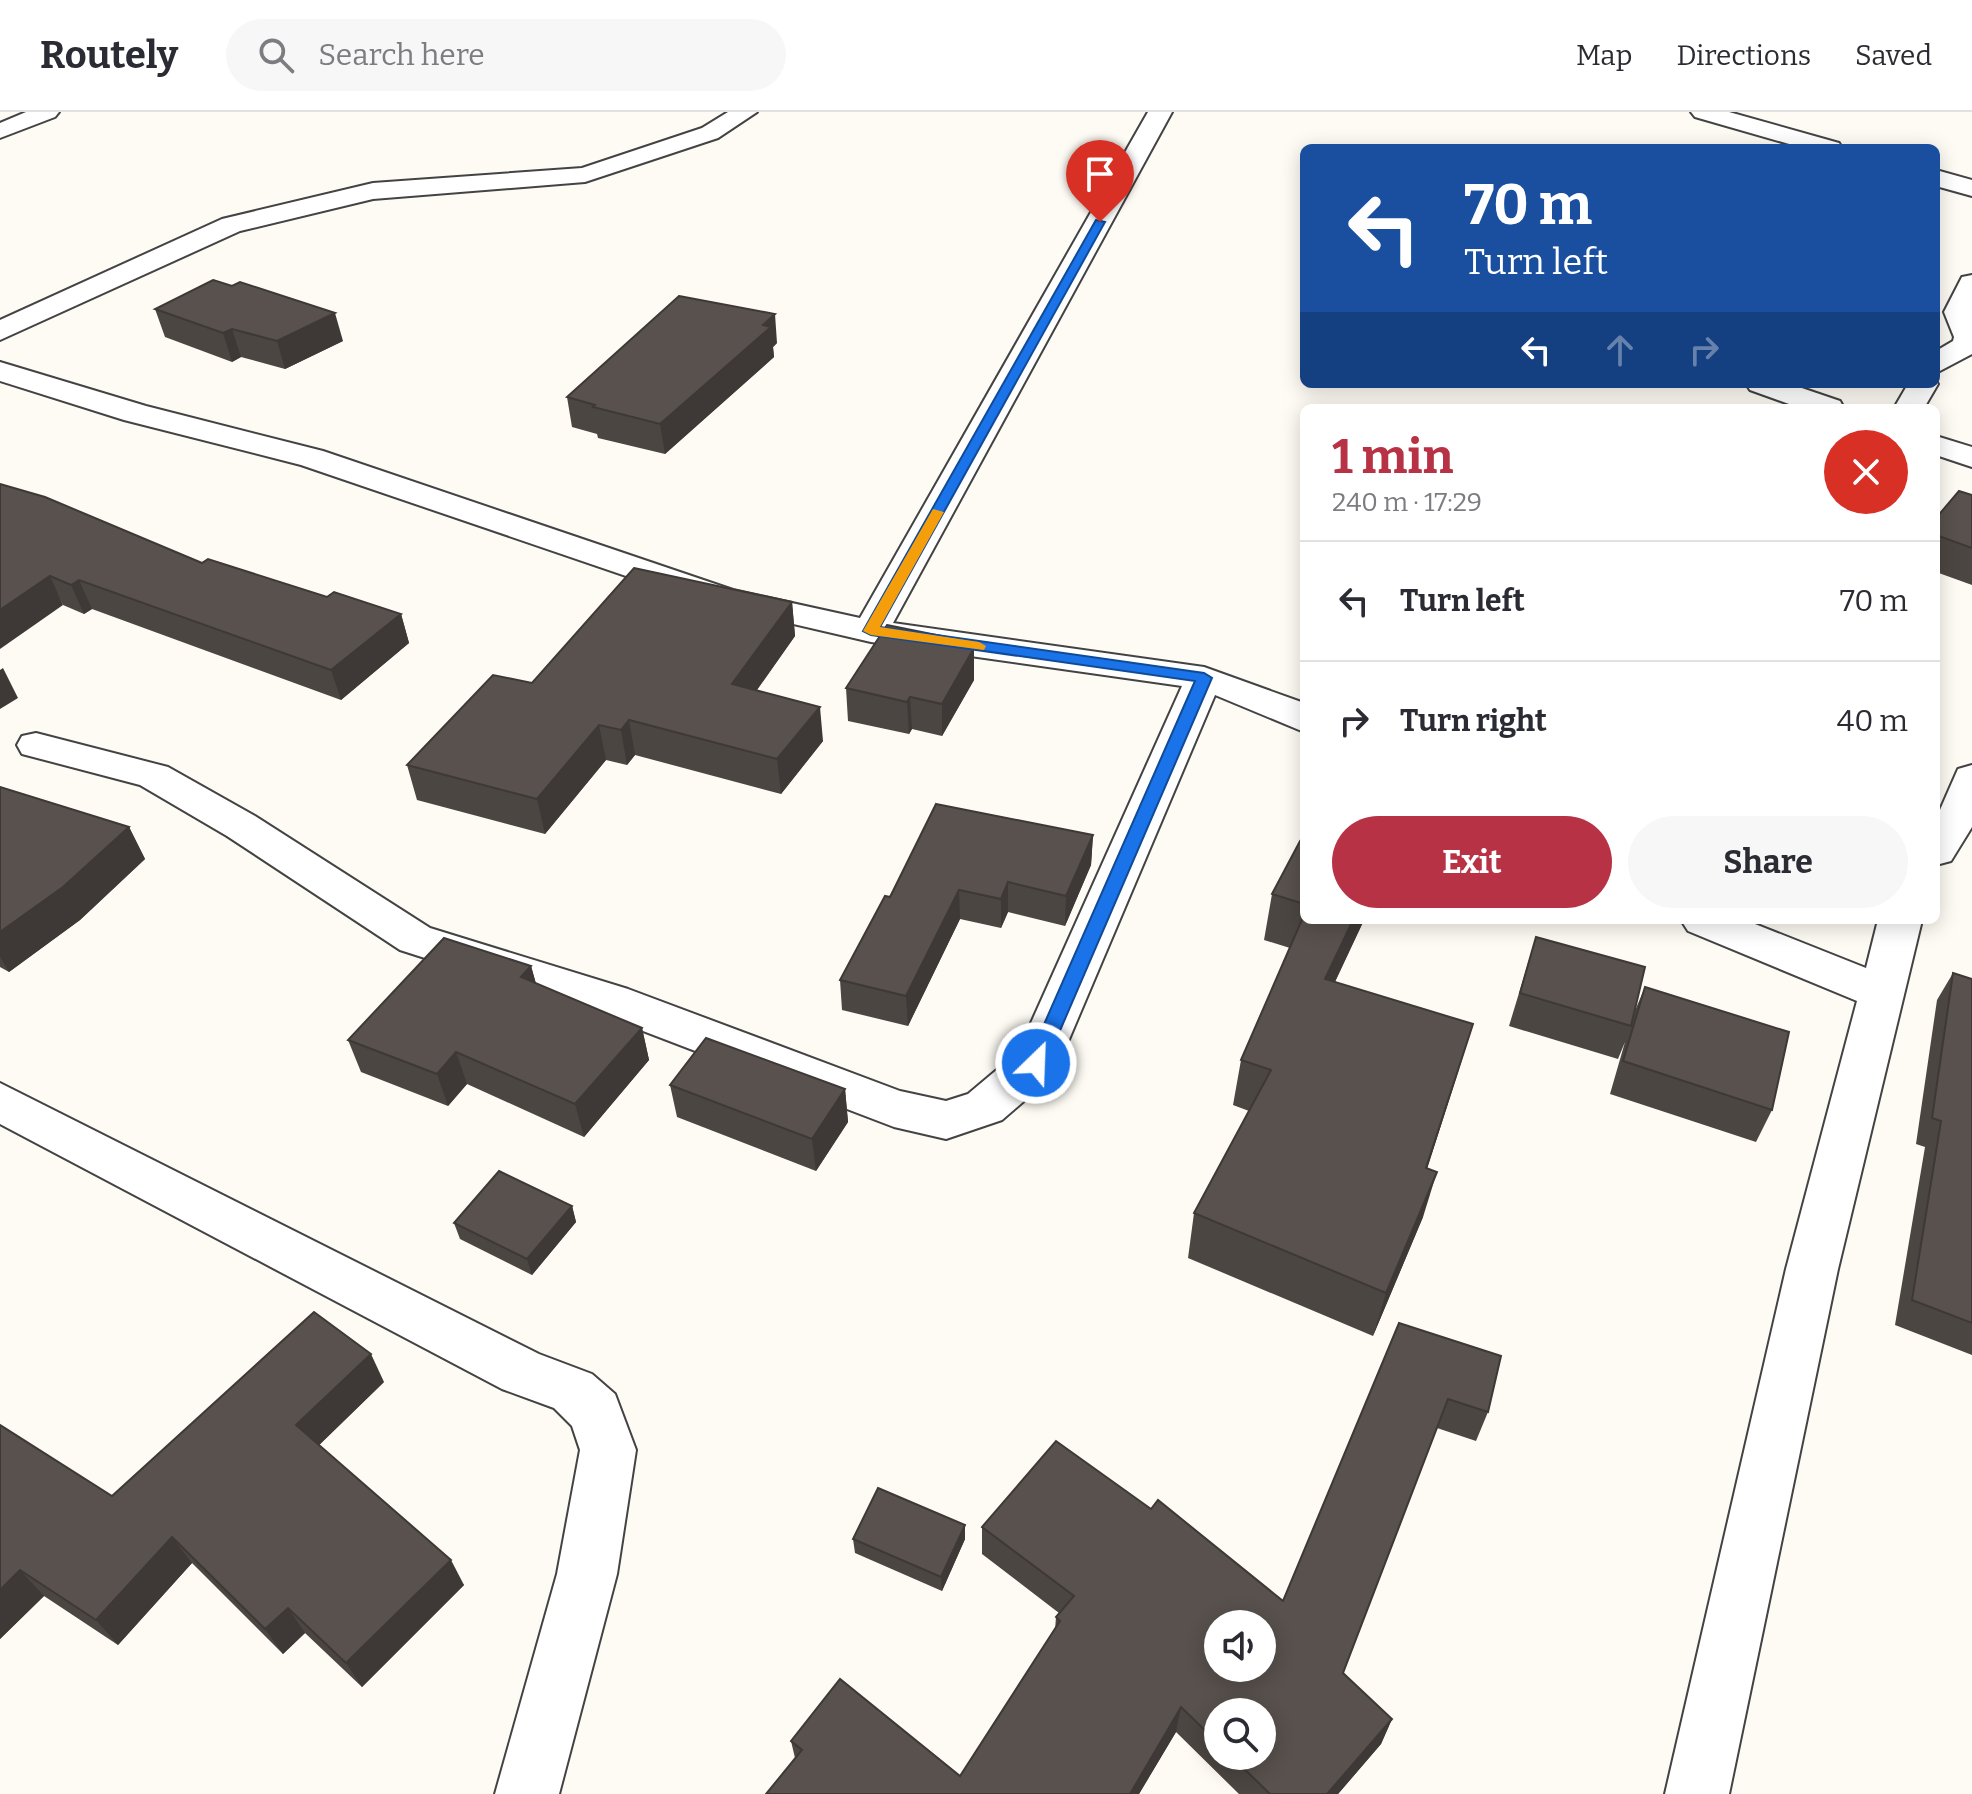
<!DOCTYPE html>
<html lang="en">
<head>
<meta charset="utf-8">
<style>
	:root { --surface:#fff; --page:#f7f7f7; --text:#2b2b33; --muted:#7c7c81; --line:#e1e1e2; --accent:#b63244 }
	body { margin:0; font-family:Bitter,serif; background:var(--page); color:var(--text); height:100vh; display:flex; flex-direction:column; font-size:30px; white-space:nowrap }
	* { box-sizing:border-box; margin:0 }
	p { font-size:26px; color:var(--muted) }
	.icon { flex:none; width:44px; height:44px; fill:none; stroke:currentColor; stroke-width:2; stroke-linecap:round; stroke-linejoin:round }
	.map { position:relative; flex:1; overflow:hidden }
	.side { position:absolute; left:1300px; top:292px; width:640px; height:520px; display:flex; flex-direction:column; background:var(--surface); border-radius:12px; box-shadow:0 4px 20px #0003 }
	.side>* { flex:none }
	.banner { position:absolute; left:1300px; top:32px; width:640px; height:244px; border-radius:12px; box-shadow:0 4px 20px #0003; background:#1a4fa0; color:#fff; overflow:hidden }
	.tools { position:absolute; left:1204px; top:1498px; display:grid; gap:16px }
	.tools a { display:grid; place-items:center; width:72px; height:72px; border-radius:50%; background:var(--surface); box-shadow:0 4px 20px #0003; font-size:40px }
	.pin { position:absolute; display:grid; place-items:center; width:68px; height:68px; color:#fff; margin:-82px -34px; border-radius:50% 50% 50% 0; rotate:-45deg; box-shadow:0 0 8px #0007 }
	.pin .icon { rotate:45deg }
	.me { position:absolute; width:88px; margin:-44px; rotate:24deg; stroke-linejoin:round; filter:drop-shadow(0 0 6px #0008) }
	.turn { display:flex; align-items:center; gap:28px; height:168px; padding:0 32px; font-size:36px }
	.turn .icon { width:104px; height:104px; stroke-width:2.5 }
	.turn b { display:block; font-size:56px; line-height:68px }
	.lanes { display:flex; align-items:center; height:76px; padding:0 32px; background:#0003; justify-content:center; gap:40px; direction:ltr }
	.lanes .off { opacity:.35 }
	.round { display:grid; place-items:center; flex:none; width:84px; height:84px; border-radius:42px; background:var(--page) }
	.headline { display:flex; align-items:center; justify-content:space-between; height:136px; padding:0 32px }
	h1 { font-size:48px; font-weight:700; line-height:60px; color:var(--accent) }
	.button { display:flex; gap:16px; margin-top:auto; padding:16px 32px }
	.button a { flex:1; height:92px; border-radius:48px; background:var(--accent); color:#fff; font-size:32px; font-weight:700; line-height:92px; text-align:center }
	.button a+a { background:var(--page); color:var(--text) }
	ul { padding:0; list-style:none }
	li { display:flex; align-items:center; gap:24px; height:120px; padding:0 32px; border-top:2px solid var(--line) }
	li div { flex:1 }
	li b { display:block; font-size:30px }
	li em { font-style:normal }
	header { display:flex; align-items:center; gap:48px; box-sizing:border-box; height:112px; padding:0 40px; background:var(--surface); border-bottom:2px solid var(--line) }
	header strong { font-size:38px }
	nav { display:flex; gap:44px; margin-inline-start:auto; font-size:28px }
	.search { width:560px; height:72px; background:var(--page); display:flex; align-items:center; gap:20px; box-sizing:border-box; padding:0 28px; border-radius:44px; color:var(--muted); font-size:30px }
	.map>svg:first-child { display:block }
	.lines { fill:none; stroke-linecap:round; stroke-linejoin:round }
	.minor-casing { stroke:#434343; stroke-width:4 }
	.minor { fill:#fff; fill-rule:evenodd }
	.wall { fill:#4c4642; fill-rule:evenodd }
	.shaded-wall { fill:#3e3936 }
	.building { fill:#58514d; stroke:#3e3936; stroke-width:2; fill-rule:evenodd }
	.route { fill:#1a73e8; stroke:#114b97; stroke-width:2 }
	.slow { fill:#f59e0b }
</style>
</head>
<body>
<header>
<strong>Routely</strong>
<div class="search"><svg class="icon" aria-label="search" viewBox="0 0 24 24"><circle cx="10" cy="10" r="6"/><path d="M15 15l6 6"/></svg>Search here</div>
<nav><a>Map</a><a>Directions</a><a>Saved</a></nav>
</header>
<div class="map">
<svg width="1972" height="1682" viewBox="0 0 1972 1682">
	<rect width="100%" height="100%" fill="#fefbf4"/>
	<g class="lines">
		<g class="minor-casing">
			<g id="minor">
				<path d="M26,0H59L55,5L0,26V11Z"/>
				<path d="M728,0H757L718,26L585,70L373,87L240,119L0,228V208L222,107L373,71L582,56L702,16Z"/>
				<path d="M1148,0H1172L893,511L1204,555L1304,591V620L1215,583L1059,951L1053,964L1002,1008L946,1027L894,1015L596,901L400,838L227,724L140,673L22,642L17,633L22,624L36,621L168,655L255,704L430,816L628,877L900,979L946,989L968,982L1018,940L1182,574L871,530L711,493L301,353L124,308L0,269V250L146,294L323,339L733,478L860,506Z"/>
				<path d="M1691,0H1729L1839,31L1842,36H1803L1695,5Z"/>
				<path d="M1936,58L1972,68V84L1936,74Z"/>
				<path d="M1972,163V242L1936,261V239L1953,229L1954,225L1944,200L1962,165Z"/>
				<path d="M1936,269L1938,272L1924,296H1894L1908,272H1936Z"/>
				<path d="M1746,272H1790L1840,289L1844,296H1800L1750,278Z"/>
				<path d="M1936,324L1972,335V355L1936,343Z"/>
				<path d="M1972,653V715L1951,749L1936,753V707L1958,657Z"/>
				<path d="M1681,808H1745L1866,856L1878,808H1922L1838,1157L1729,1682H1665L1786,1157L1857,889L1688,819Z"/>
				<path d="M0,971L539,1242L592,1262L615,1282L636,1338L617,1462L559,1682H495L557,1462L580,1338L572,1314L554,1296L502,1277L0,1012Z"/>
			</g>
		</g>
		<use href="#minor" class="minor"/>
	</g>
	<g class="wall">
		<path d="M155,197L343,229L285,257L241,245L232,250L165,225Z"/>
		<path d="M777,231L773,235L774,245L665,342L598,326L597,322L572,315L567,285Z"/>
		<path d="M0,372L202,451L327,485L401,502L409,531L341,588L92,497L84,502L63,493Z"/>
		<path d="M1972,383V473L1936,460V406Z"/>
		<path d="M792,490L795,524L757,578L823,629L781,682L635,643L627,653L606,648L545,722L417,688L407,653L532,571Z"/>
		<path d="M956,532L974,568L942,624L912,617L909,622L848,609L846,576Z"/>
		<path d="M0,675L129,715L145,747L80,808L9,860L0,855Z"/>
		<path d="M1093,723L1091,753L1065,814L1008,800L1001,816L960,807L908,914L842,898L840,868L890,785Z"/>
		<path d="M1304,731V808H1364L1335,870L1473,912L1427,1056L1423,1105L1373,1224L1188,1146L1194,1101L1249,999L1233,993L1241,948L1290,836L1264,828L1272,782Z"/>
		<path d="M1536,825L1634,901L1645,875L1772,998L1756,1030L1610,982L1625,930L1618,947L1509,914Z"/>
		<path d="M531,854L536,872L642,916L649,948L584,1025L467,972L448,994L361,960L348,928Z"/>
		<path d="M1953,861L1972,867V1243L1895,1213L1925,1035L1916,1032L1937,888Z"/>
		<path d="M670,973L845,977L848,1010L816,1059L677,1005Z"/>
		<path d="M572,1094L576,1110L532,1163L460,1127L454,1111Z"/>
		<path d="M1399,1211L1488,1300L1476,1329L1437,1316L1343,1561L1392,1607L1381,1632L1338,1682H1239L1176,1620L1139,1682H766L795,1646L791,1629L960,1664L1055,1518L1056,1505L1059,1501L982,1442V1415L1151,1397L1283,1489ZM1218,1600L1262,1644H1218Z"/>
		<path d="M384,1270L319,1333L464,1473L362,1575L305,1521L283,1542L192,1451L118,1533L44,1484L0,1527V1313L112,1384Z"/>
		<path d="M853,1427H965L942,1479L855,1441Z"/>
	</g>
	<g class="shaded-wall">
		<path d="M335,201L343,229L285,257L277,229Z"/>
		<path d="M775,202L777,231L773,235L774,245L665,342L660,312Z"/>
		<path d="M232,217L241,245L232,250L223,221Z"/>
		<path d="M50,464L63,493L0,537V498Z"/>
		<path d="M79,468L92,497L84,502L71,473Z"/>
		<path d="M792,490L795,524L737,606L732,572Z"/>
		<path d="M401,502L409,531L341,588L331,558Z"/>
		<path d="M974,536V568L942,624V592Z"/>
		<path d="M3,556L18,586L0,597V558Z"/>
		<path d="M910,585L912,617L909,622L907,590Z"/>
		<path d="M820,595L823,629L781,682L777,647Z"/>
		<path d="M629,608L635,643L627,653L621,618Z"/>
		<path d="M599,613L606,648L545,722L537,687Z"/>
		<path d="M129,715L145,747L80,808L9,860L0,845V820Z"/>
		<path d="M1093,723L1091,753L1065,814L1066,784Z"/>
		<path d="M1008,770V800L1001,816V787Z"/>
		<path d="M959,778L960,807L908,914L906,884Z"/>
		<path d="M1353,808H1364L1315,912L1325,867Z"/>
		<path d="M531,854L540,886L521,865Z"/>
		<path d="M1473,912L1459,957L1413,1101L1426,1056Z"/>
		<path d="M642,916L649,948L584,1025L575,992Z"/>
		<path d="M456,940L467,972L448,994L437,962Z"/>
		<path d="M845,977L848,1010L816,1059L812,1027Z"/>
		<path d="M1437,1060L1423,1105L1373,1224L1386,1181Z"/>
		<path d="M572,1094L576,1110L532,1163L527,1147Z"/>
		<path d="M371,1242L384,1270L311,1341L296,1313Z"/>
		<path d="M965,1413V1427L942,1479L941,1465Z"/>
		<path d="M172,1425L192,1451L118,1533L96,1508Z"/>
		<path d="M451,1448L464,1473L362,1575L346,1551Z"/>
		<path d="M20,1458L44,1484L0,1527V1478Z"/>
		<path d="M288,1496L305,1521L283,1542L265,1517Z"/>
		<path d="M1181,1595L1176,1620L1139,1682H1130Z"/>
		<path d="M1392,1607L1381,1632L1338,1682H1327Z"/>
	</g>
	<g class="building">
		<path d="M213,168L232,174L240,170L335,201L277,229L232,217L223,221L155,197Z"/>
		<path d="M679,184L775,202L763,213L771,215L660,312L593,295L595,293L567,285Z"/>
		<path d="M0,372L45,385L202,451L208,447L327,485L334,480L401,502L331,558L79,468L71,473L50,464L0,498Z"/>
		<path d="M1959,379L1972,383V436L1936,423V406Z"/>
		<path d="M634,456L792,490L732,572L820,595L777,647L629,608L621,618L599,613L537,687L407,653L493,563L532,571Z"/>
		<path d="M887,513L956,527L953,532L974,536L942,592L910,585L907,590L846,576Z"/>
		<path d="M0,675L129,715L63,775L0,820Z"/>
		<path d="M936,692L1093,723L1066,784L1008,770L1001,787L959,778L906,884L840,868L885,784L890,785Z"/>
		<path d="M1300,729L1304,731V792L1272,782Z"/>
		<path d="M1304,803V808H1353L1325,867L1473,912L1426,1056L1437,1060L1386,1181L1194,1101L1271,958L1241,948Z"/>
		<path d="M1536,825L1645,855L1631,914L1520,881Z"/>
		<path d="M444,826L531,854L521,865L642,916L575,992L456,940L437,962L348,928Z"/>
		<path d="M1953,861L1972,867V1211L1912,1188L1941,1009L1932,1006Z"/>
		<path d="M1645,875L1789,920L1772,998L1623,949Z"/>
		<path d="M706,926L845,977L812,1027L670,973Z"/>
		<path d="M499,1059L572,1094L527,1147L454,1111Z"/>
		<path d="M314,1200L371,1242L296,1313L451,1448L346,1551L288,1496L265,1517L172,1425L96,1508L20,1458L0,1478V1313L112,1384Z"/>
		<path d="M1399,1211L1501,1244L1488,1300L1448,1287L1343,1561L1392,1607L1327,1682H1270L1231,1644H1262V1600H1218V1631L1181,1595L1130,1682H766L802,1638L791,1629L840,1567L960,1664L1060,1509L1056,1505L1074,1484L982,1415L1056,1329L1151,1397L1158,1388L1283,1489ZM1218,1512H1262V1556H1218Z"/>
		<path d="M878,1376L965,1413L941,1465L853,1427Z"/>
	</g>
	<path class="route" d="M1096,108L1105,110L880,515L1204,561L1212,566L1046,951L1036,958L1027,951L1195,569L871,523L863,519Z"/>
	<path class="slow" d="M933,397L944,400L880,515L979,530L986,534L984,538L871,523L863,519Z"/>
</svg>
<div class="tools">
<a><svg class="icon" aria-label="sound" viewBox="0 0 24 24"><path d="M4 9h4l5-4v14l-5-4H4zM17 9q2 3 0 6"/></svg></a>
<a><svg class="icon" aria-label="search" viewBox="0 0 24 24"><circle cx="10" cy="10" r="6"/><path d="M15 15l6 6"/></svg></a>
</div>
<div class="pin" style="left:1100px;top:110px;background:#d93025"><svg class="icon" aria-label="arrive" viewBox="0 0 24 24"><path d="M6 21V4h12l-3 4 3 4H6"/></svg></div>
<svg class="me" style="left:1036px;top:951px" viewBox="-20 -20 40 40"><circle r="17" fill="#1a73e8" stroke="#fff" stroke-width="3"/><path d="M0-11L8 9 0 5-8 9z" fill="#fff"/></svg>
<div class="banner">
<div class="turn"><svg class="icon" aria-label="left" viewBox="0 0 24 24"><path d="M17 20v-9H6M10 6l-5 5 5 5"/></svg><div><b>70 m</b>Turn left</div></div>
<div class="lanes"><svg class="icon" aria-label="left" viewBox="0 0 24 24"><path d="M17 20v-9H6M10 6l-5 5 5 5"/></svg><svg class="icon off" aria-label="ahead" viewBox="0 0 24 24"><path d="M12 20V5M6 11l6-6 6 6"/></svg><svg class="icon off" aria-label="right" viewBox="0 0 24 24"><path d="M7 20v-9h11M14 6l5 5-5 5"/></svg></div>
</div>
<section class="side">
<div class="headline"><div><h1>1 min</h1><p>240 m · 17:29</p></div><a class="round" style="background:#d93025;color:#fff"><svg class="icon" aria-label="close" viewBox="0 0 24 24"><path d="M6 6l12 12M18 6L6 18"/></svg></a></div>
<ul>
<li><svg class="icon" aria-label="left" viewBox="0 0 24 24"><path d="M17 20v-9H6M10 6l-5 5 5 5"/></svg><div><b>Turn left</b></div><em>70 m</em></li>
<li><svg class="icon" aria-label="right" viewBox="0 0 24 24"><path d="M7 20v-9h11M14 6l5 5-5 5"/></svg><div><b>Turn right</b></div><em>40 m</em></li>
</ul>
<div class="button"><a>Exit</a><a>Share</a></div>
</section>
</div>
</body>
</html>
